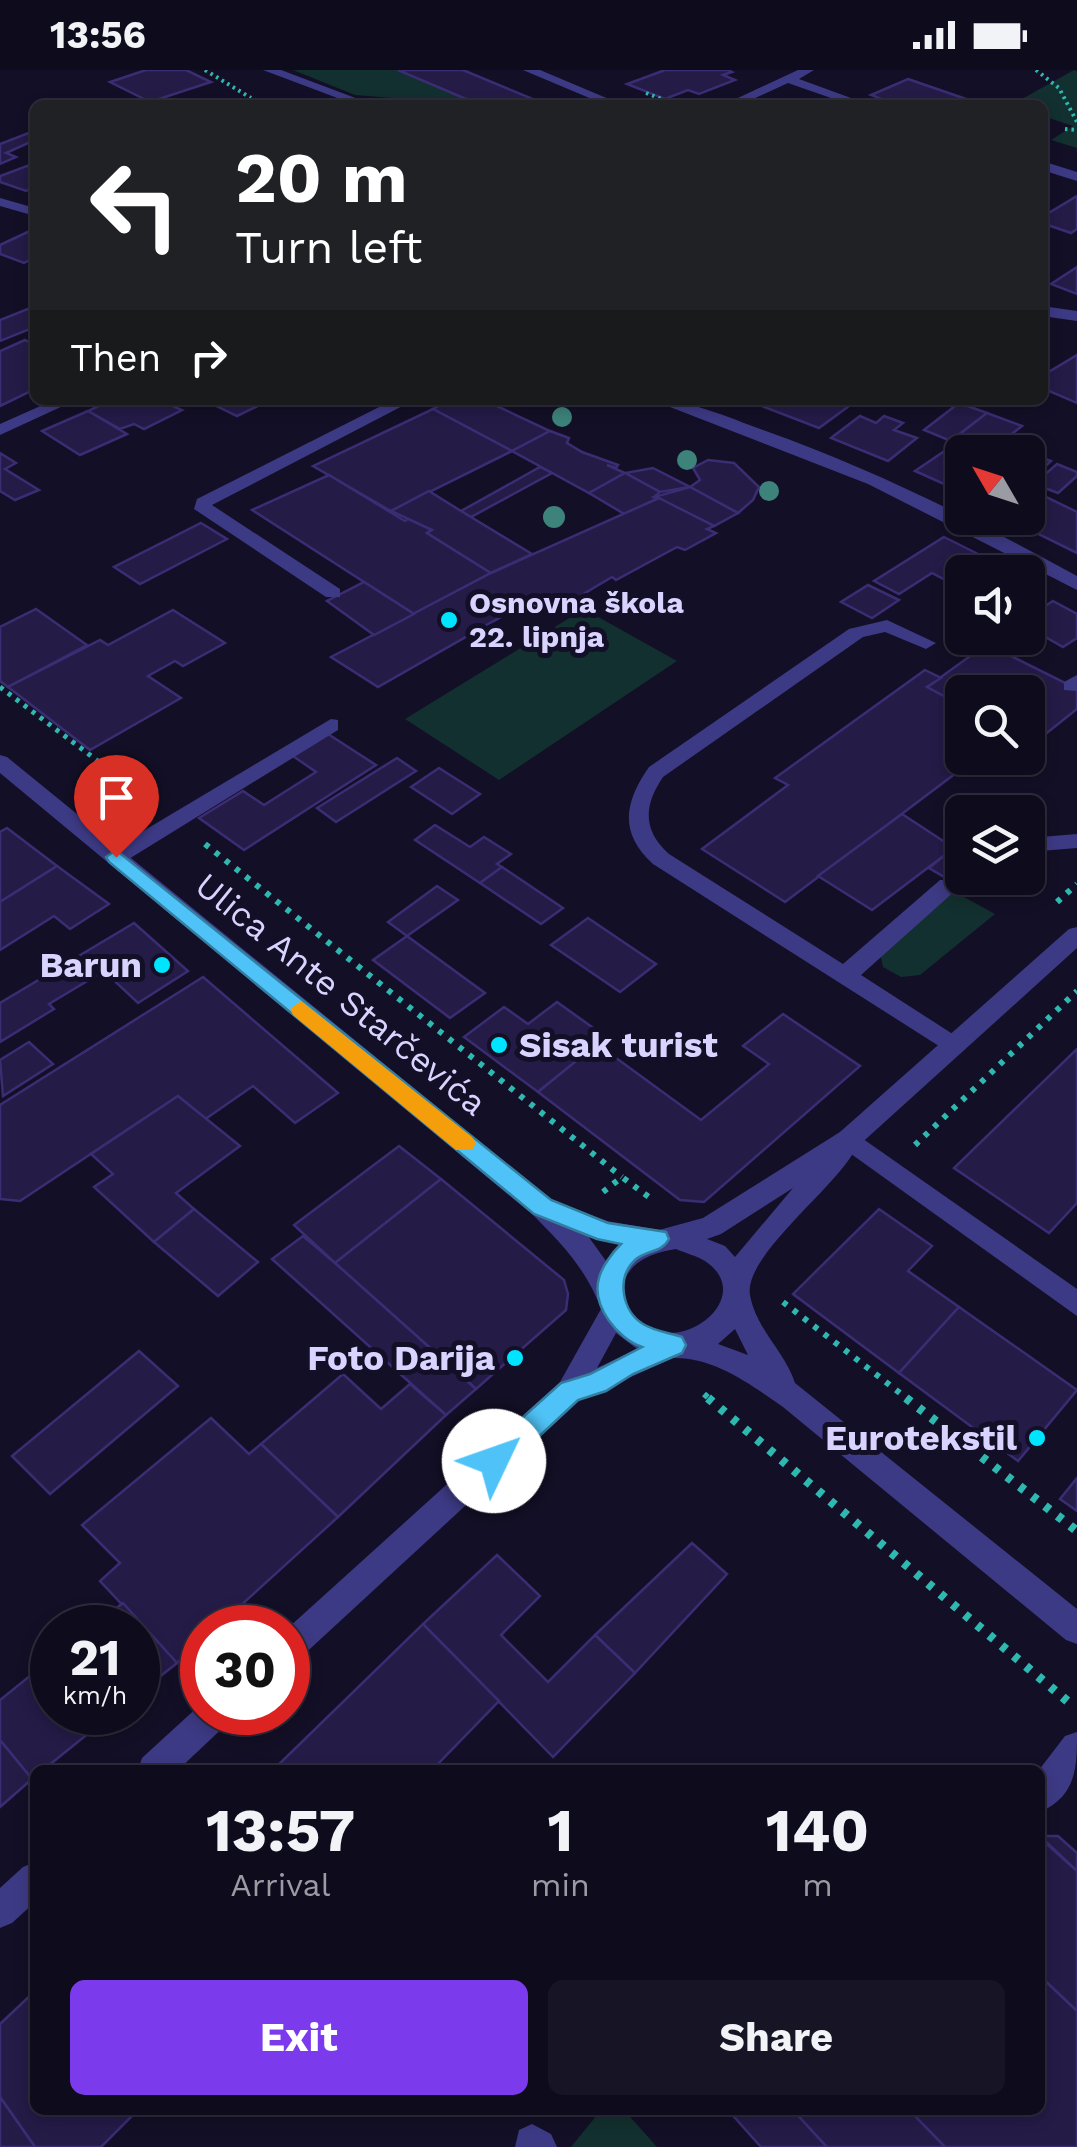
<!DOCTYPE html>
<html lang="en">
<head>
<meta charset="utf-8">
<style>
	:root { --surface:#0e0b1c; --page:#171425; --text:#f1f3f6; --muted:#9b9ba3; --line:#2e2b3b; --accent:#7c3aed }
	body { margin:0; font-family:"Work Sans",sans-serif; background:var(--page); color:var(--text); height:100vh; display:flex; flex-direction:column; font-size:38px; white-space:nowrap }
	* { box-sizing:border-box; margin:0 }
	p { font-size:32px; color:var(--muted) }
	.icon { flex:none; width:55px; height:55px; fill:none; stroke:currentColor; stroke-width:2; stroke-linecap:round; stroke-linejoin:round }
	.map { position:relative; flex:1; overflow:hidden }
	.details { position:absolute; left:30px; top:1695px; width:1015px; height:350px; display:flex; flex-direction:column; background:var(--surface); border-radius:15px; box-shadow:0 5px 15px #0003,0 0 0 2px var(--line) }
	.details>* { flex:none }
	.hud { position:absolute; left:30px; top:30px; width:1018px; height:305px; border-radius:15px; box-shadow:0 5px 15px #0003,0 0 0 2px var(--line); background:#202124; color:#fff; overflow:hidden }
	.needle { width:65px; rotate:309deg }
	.controls { position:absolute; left:945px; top:365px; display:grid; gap:20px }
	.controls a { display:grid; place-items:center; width:100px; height:100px; border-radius:15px; background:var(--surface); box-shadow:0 5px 15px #0003,0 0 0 2px var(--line); font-size:50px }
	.speed { position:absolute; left:30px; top:1535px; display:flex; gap:20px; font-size:50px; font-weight:700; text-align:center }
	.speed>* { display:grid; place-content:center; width:130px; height:130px; border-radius:50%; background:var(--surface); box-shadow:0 5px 15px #0003,0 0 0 2px var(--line); line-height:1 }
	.speed small { font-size:25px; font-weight:400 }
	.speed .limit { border:15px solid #d22; background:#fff; color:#111 }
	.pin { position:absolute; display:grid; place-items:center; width:85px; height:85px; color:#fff; margin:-102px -42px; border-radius:50% 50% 50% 0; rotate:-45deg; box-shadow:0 0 10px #0007 }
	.pin .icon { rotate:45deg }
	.me { position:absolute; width:110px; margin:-55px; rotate:48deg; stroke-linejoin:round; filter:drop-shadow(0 0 8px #0008) }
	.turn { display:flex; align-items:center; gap:35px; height:210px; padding:0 40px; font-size:45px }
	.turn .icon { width:130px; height:130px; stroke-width:2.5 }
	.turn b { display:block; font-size:70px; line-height:85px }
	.then { display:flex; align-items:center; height:95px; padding:0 40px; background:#0003; gap:20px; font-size:38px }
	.eta { display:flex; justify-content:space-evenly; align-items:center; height:170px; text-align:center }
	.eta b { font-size:60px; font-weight:700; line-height:70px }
	.cta { display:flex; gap:20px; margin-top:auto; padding:20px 40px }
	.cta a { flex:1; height:115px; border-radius:15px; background:var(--accent); color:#fff; font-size:40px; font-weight:700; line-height:115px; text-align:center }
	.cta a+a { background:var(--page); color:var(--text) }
	.status { display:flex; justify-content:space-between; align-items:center; height:70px; padding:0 50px; background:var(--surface); direction:ltr }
	.status svg { height:28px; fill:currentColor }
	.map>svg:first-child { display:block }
	.green { fill:#12302f }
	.building { fill:#241b47; stroke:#3b2d73; stroke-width:2.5 }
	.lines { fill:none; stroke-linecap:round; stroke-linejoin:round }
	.path-far3 { stroke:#2fb8b0; stroke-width:4; stroke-dasharray:2.5 4; stroke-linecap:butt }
	.path-far2 { stroke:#2fb8b0; stroke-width:5; stroke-dasharray:4 6; stroke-linecap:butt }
	.path-far1 { stroke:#2fb8b0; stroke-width:6; stroke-dasharray:5 8; stroke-linecap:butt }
	.path { stroke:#2fb8b0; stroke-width:9; stroke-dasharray:6 10; stroke-linecap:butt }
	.service { fill:#3d3a85; fill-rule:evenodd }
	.minor { fill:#3d3a85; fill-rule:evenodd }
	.tree { fill:#3d827b }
	.route { fill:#4fc3f7; stroke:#337fa1; stroke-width:2.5 }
	.slow { fill:#f59e0b }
	.poi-dot { fill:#00e5ff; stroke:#130f26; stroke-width:4 }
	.labels { text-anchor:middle; stroke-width:10; stroke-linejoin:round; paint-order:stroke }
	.far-poi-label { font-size:30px; font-weight:bold; fill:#d9d4ff; stroke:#130f26; text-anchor:start }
	.poi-label { font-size:35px; font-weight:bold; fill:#d9d4ff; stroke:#130f26; text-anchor:end }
	.street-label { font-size:35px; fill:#d9d4ff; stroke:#130f26 }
</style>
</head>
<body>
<div class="status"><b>13:56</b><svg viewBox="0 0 49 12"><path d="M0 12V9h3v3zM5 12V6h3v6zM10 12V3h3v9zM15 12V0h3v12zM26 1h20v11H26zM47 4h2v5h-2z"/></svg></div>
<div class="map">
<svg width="1077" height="2077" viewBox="0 0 1077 2077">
	<rect width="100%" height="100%" fill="#130f26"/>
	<g class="green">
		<path d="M293,0H398L480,35L355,25Z"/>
		<path d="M1074,0L1077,1V78L1051,70L1073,56L1043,46L1042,35H1011Z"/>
		<path d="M584,539L677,591L499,710L405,649Z"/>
		<path d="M951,820L995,844L920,905L901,907L883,897L880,883Z"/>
		<path d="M601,2040H624L657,2077H571Z"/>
	</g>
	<g class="building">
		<path d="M146,0H186L211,12L150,32L110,12Z"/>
		<path d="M398,0H463L547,35H480Z"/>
		<path d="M728,0L732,2L723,5L735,10L699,24L688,20L665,29L627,14L665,0Z"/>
		<path d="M908,9L966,29L953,35H897L871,25Z"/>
		<path d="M31,62L35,70L6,83L16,87L0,94V74Z"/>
		<path d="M35,93V116L26,121L0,112V106Z"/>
		<path d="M1077,126V159L1071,163L1042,153V147Z"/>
		<path d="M34,159L35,187L24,193L0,184V175Z"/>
		<path d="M1077,197V224L1051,214Z"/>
		<path d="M35,236V257L0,271V250Z"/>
		<path d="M25,270L35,275V319L0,336V281Z"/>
		<path d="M1077,285V333L1042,318V306Z"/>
		<path d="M111,330H181L170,335L182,340L144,359L134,354L120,359L88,341Z"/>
		<path d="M204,330H256L264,333L237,346Z"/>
		<path d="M450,330H484L550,361L512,381L433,339Z"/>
		<path d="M774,330H853L856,331L819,358L764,337Z"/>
		<path d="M959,333L987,343L951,371L924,360Z"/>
		<path d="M433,339L512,381L391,441L313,396Z"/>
		<path d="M88,341L127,364L80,385L42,361Z"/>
		<path d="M987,343L1022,356L988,382H971L948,373Z"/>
		<path d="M860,346L876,353L884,346L903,353L894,360L917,368L888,391L831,368Z"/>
		<path d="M550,361L569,368L567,373L582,382L618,395L616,398L607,395L625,403L589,423L512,381Z"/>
		<path d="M946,380L962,388V422L915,401Z"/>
		<path d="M0,383L16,393L5,399L39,420L15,430L0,421Z"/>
		<path d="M1034,385L1051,391L1036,405L1028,402V391Z"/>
		<path d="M708,390L734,393L759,417L753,430L738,443L690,417L700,410L693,398Z"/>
		<path d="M1057,394L1077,402V406L1058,423L1034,414Z"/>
		<path d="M540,397L552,403L471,447L461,441Z"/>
		<path d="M653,398L690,417L660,422L625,403Z"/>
		<path d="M625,403L660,422L654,427L659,428L626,445L589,423Z"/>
		<path d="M329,405L405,451L411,447L432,460L427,463L491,503L414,544L252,440Z"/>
		<path d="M690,417L738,443L714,456L654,427Z"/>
		<path d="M429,421L461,441L532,484L491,503L427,463L432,460L391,441Z"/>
		<path d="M1034,421L1077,442V483L1006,448H1028V424Z"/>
		<path d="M659,428L714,456L707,459L716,463L685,480L677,477L616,510L612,507L580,526L566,527L545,541L527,532L378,617L331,587L491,503Z"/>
		<path d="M201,453L227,469L140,514L114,497Z"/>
		<path d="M944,467L1014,502H962V519L932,503L899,524L874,511Z"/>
		<path d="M364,512L414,544L374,565L327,531Z"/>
		<path d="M868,515L899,530L872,548L841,532Z"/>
		<path d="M1053,531L1077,544V568L1063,577L1028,557V547Z"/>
		<path d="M36,539L87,575L8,617L0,611V557Z"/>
		<path d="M173,540L225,573L183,596L175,591L148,606L181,628L90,680L8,617L100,570L108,575Z"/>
		<path d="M987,574L1077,619V639L1028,678V622H962V636L927,617Z"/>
		<path d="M925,600L941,608L927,617L962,636V688H976L785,832L702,779L788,715L775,708Z"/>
		<path d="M328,664L376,695L244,780L199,748L243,721L264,735L316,702L293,686Z"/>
		<path d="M397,688L416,701L336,752L317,738Z"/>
		<path d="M439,698L480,724L452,744L411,717Z"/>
		<path d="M902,744L954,778L872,840L818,806Z"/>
		<path d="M435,755L470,777L484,767L511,784L497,794L502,797L480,813L415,770Z"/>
		<path d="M7,758L57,796L0,832V762Z"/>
		<path d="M951,780L962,786V808H992L973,824L929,798Z"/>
		<path d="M57,796L109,834L70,859L54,846L0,880V832Z"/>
		<path d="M502,797L563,838L541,854L480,813Z"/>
		<path d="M437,816L458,830L407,866L388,852Z"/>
		<path d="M588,848L656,894L620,922L551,875Z"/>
		<path d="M134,853L188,901L138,933L104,901L49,934L54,939L0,972V933Z"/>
		<path d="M407,866L485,923L450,948L373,890Z"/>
		<path d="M203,907L338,1023L295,1053L253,1016L204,1050L178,1026L20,1131L0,1129V1035Z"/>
		<path d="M557,932L606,967L538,1022L464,967L504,937L528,954Z"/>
		<path d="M783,944L860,996L704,1132L680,1130L538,1022L597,974L701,1050L769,994L743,976Z"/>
		<path d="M29,972L53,994L3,1026L0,990Z"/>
		<path d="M1077,979V1133L1049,1163L954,1098Z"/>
		<path d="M178,1026L240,1076L176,1123L194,1139L154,1172L94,1117L113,1104L91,1084Z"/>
		<path d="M399,1076L441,1109L335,1193L294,1155Z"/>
		<path d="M441,1109L564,1210L568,1224L566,1240L476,1319L335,1193Z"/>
		<path d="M194,1139L258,1192L218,1226L154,1172Z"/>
		<path d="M879,1139L932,1176L908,1201L959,1237L899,1303L793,1224Z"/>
		<path d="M303,1166L335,1193L476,1319L446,1345L272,1189Z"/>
		<path d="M959,1237L1077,1320L1018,1391L899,1303Z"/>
		<path d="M139,1281L178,1316L50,1424L12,1386Z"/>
		<path d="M343,1304L381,1339L410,1314L446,1345L338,1447L261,1374Z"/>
		<path d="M211,1348L249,1384L261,1374L338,1447L216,1558H202V1569L177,1593L100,1511L120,1493L82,1455Z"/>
		<path d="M1077,1408V1441L1060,1429Z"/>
		<path d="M692,1473L727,1504L635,1603L595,1565Z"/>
		<path d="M497,1485L540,1526L501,1565L548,1612L595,1565L635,1603L553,1687L423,1554Z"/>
		<path d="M123,1533L177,1593L138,1624V1558H91Z"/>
		<path d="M423,1554L499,1631L432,1700H273Z"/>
		<path d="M52,1588V1642H115L43,1700H35L32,1709L0,1670V1630Z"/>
		<path d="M0,1670L32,1709L0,1737Z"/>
		<path d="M1040,1766H1058L1077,1783V1801Z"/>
		<path d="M1040,1768L1077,1801V1941L1040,1906Z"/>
		<path d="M1040,1906L1077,1941V2077H945L909,2040H1040Z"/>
		<path d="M35,1921V2040H138L101,2077H35L0,2027V1954Z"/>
		<path d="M0,2027L35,2077H0Z"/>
		<path d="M728,2040H793L827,2077H761Z"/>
		<path d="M793,2040H909L945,2077H827Z"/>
	</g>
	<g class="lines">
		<g class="path-far3">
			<path d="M205,0L251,28"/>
			<path d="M1036,0L1059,18L1077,52"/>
			<path d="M646,23L677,35"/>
			<path d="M1065,59L1077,60"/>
		</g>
		<path class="path-far2" d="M0,617L148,729"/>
		<g class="path-far1">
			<path d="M205,774L622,1107"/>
			<path d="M1057,832L1077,814"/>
			<path d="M915,1075L1077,921"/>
			<path d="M603,1122L622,1107L653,1130"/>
			<path d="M783,1232L909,1330"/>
			<path d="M704,1324L711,1330"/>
		</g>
		<g class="path">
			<path d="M708,1328L1072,1635"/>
			<path d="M906,1328L1077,1461"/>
		</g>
		<g class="service">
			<path d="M1042,192L1049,196L1050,212L1042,216Z"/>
			<path d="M393,330H414L212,435L340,519V527H326L194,439L197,429Z"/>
			<path d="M887,550L936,573L926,579L885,562L863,567L663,707C644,735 642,760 669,784L843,894L940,810H956L959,815L956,820L861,905L962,970L965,976L962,982L953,985L653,794C619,763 624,733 649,697L849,559Z"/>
			<path d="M331,649L338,650V660L124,792H108L105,787L108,782Z"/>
			<path d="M1077,764V778L1028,782V768Z"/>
			<path d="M849,1059L1077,1219V1246L840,1076L836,1069L840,1062Z"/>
			<path d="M532,2054L551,2064L557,2077H515L519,2060Z"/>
		</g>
		<g class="minor">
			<path d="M263,0H281L374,35H356Z"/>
			<path d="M523,0H540L623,35H606Z"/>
			<path d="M798,0H814L799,9L870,35H851L788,13L740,35H723Z"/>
			<path d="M1042,91L1077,102V111L1042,100Z"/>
			<path d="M0,128L35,138V146L0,136Z"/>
			<path d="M1042,236L1077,241V251L1042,246Z"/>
			<path d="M54,330H76L0,365V354Z"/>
			<path d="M652,330C691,330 727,347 763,360C873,399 975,450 1077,506V520L868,414Z"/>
			<path d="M1077,605V621L1064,620V612Z"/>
			<path d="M0,685L7,687L555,1133L607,1151L659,1160L703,1148L840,1062L1069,859L1077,857V878L856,1078C838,1116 743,1186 750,1225C756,1259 785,1282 795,1313L1077,1539V1574L1066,1570L783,1337C750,1314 714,1287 673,1288L580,1330L299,1589L288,1593V1558L560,1312L601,1239C587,1200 562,1174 533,1145L0,703ZM793,1118L735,1187L725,1176L707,1169L721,1164ZM588,1166L621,1175L606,1191ZM676,1179C685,1183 697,1186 705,1191C769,1234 644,1313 622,1219C627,1192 651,1183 676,1179ZM735,1259L748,1285L718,1274ZM616,1263L637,1279L597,1298Z"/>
			<path d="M202,1633V1642H233L228,1653L178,1700H138L142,1688Z"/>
			<path d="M1077,1662C1077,1696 1077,1726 1040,1742L1039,1700L1065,1666Z"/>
			<path d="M35,1792V1832L12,1853L0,1858V1818L23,1797Z"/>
		</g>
	</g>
	<g class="tree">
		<circle cx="562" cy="347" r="10"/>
		<circle cx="687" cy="390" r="10"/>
		<circle cx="769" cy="421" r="10"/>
		<circle cx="554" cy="447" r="11"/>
	</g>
	<path class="route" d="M116,780L551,1130L608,1153L666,1162L669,1169C662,1183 646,1180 635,1190C616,1208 622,1241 643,1254C654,1261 670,1263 682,1267L686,1275L682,1283L633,1304L606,1321L578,1330L503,1400L494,1403L484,1400L480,1391L484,1382L561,1313L590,1304L642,1277C618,1269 591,1236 599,1208C602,1196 613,1182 621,1174L597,1169L534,1144L109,792L106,787Z"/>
	<path class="slow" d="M301,931L472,1067L476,1073L472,1080H456L293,945L290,939Z"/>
	<g class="poi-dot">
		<circle cx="449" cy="550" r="10"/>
		<circle cx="162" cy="895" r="10"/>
		<circle cx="499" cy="975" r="10"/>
		<circle cx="515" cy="1288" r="10"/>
		<circle cx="1037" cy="1368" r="10"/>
	</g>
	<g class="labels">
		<g class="far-poi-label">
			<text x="469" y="543">Osnovna škola<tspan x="469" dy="34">22. lipnja</tspan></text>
		</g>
		<g class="poi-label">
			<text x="142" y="907">Barun</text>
			<text x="519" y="987" text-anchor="start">Sisak turist</text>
			<text x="495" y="1300">Foto Darija</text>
			<text x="1017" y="1380">Eurotekstil</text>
		</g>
		<g class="street-label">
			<text transform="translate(341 924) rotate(39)" y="12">Ulica Ante Starčevića</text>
		</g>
	</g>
</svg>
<div class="controls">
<a><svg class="needle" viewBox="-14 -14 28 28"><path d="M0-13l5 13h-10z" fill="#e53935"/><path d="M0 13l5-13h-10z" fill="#9b9ba3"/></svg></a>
<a><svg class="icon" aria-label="sound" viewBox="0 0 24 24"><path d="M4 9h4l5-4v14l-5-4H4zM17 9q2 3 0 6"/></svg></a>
<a><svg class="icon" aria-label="search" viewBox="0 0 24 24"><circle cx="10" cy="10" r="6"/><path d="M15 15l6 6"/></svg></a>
<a><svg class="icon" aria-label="layers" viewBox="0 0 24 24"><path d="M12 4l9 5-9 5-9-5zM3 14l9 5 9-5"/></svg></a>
</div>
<div class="speed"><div>21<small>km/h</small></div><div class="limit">30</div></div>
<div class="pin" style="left:116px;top:787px;background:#d93025"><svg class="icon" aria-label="arrive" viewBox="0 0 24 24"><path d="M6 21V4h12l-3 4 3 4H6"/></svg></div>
<svg class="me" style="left:494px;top:1391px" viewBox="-20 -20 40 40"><circle r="19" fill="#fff"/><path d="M0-13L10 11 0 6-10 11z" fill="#4fc3f7"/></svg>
<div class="hud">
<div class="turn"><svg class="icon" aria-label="left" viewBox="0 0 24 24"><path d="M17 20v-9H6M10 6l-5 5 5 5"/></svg><div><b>20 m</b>Turn left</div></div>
<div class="then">Then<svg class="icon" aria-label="right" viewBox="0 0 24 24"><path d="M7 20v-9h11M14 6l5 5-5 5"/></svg></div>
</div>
<section class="details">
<div class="eta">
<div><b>13:57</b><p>Arrival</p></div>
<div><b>1</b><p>min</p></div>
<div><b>140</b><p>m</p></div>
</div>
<div class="cta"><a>Exit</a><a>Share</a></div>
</section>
</div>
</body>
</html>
